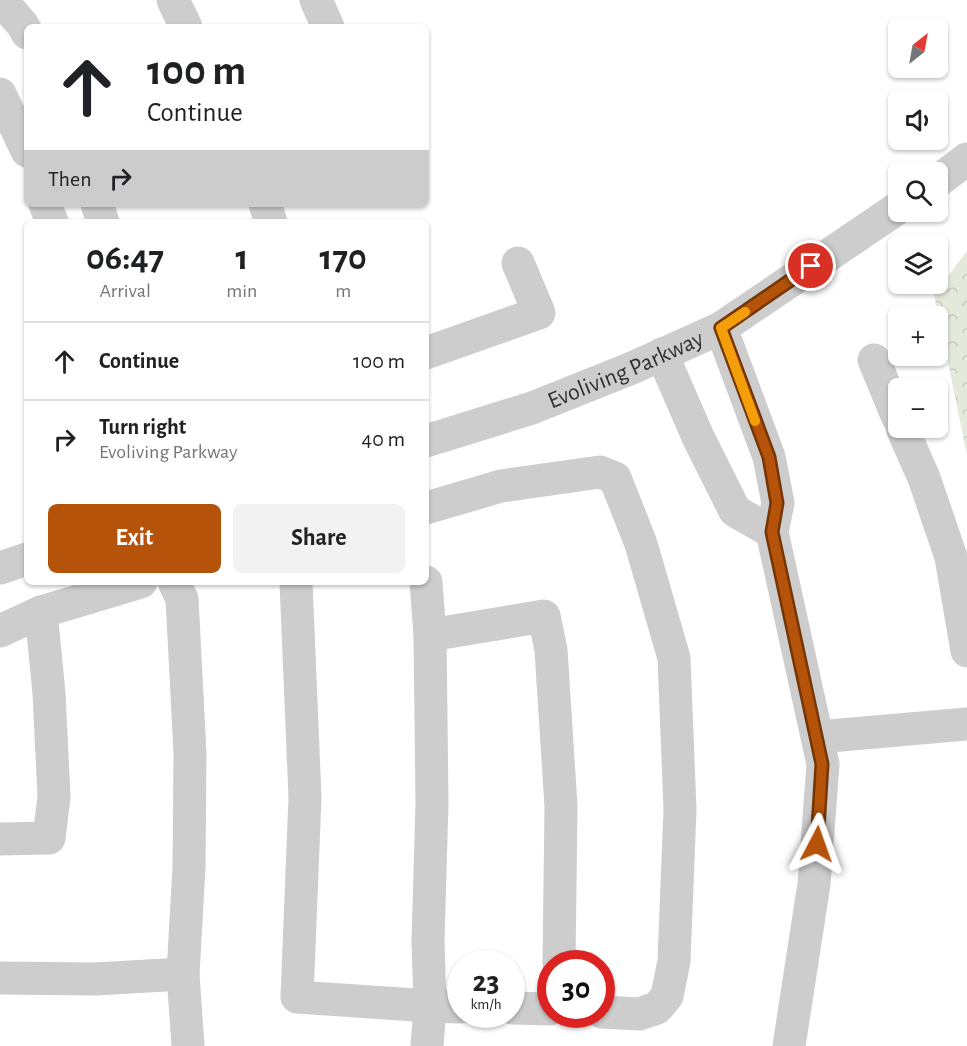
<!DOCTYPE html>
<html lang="en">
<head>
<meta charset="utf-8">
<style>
	:root { --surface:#fff; --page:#f2f2f2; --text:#202124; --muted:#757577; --line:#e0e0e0; --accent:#b45309 }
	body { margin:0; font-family:"Alegreya Sans",sans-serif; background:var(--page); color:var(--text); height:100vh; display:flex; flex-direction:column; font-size:22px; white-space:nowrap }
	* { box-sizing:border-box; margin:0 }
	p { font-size:20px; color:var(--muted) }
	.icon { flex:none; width:33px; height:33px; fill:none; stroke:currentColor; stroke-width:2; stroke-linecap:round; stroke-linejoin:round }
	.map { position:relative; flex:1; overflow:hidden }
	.panel { position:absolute; left:24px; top:219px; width:405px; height:366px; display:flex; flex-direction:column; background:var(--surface); border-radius:9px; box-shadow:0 2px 4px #0004 }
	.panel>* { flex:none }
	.banner { position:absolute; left:24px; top:24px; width:405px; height:183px; border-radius:9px; box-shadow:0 2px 4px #0004; background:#fff; color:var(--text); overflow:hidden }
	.needle { width:39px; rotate:31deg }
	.fabs { position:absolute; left:888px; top:18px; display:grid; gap:12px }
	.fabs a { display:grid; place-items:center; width:60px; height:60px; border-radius:9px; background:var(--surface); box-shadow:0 2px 4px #0004; font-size:30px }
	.speed { position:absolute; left:447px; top:950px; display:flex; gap:12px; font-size:30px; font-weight:700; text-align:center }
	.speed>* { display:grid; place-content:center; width:78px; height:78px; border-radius:50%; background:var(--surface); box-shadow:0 2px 4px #0004; line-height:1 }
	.speed small { font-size:15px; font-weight:400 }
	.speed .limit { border:9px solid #d22; background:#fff; color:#111 }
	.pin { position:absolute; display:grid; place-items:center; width:51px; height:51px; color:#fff; margin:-26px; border:3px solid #fff; border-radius:50%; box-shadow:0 2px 6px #0007 }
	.me { position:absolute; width:66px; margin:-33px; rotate:4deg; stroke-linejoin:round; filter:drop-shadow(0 0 4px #0008) }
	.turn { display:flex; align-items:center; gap:21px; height:126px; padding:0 24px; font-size:27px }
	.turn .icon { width:78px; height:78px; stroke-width:2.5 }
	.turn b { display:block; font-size:42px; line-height:51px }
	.then { display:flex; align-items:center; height:57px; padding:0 24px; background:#0003; gap:12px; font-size:22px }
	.eta { display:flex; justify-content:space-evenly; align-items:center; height:102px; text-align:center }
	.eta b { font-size:36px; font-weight:600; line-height:42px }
	.cta { display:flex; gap:12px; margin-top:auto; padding:12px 24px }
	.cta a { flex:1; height:69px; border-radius:9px; background:var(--accent); color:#fff; font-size:24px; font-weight:600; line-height:69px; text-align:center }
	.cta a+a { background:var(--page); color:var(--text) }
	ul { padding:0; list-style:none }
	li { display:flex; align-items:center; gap:18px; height:78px; padding:0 24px; border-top:2px solid var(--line) }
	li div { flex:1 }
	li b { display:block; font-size:22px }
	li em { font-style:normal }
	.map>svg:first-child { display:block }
	.forest { fill:url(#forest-crowns) }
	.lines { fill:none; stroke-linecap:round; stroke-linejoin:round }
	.minor { stroke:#cdcdcd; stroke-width:33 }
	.route-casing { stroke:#753606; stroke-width:15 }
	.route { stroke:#b45309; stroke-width:10 }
	.slow { stroke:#f59e0b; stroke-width:10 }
	.labels { text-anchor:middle; stroke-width:6; stroke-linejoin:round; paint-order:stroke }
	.street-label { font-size:24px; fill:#303030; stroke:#fff }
</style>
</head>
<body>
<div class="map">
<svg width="967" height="1046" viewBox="0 0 967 1046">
	<defs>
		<pattern id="forest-crowns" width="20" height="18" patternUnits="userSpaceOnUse" patternTransform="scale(1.5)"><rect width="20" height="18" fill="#e5e9dc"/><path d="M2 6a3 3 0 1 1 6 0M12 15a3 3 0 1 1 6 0" fill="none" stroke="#c5c8bd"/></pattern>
	</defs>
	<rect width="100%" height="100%" fill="#fff"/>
	<path class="forest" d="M967,251V455L934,295Z"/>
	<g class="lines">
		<g class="minor">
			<path d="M1,0L22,24L27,33"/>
			<path d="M173,0L186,27"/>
			<path d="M316,0L328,27"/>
			<path d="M0,94L27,151"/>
			<path d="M938,181L967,159"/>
			<path d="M45,204L52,222"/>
			<path d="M97,204L103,222"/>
			<path d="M265,204L271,222"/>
			<path d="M721,328L769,457L778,503L772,532L823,764L814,884L789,1046"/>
			<path d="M426,353L539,313L518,263"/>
			<path d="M662,354L698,437L735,511L772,532"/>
			<path d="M874,360L898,418"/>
			<path d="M902,428L924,478L951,557L967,651"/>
			<path id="s1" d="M426,441L532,408L632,368L721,328L898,208"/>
			<path d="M426,508L501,486L600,472L615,478L641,544L674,658L680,810L674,961L667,996L657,1008L639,1014L602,1012"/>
			<path d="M0,568L27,559"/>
			<path d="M174,582L182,599L190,753L189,867L183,974L188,1046"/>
			<path d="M296,582L305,797L297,997L430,1006L460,1007"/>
			<path d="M426,582L430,635L432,803L428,941L430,1006L427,1046"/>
			<path d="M0,631L41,612L141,582"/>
			<path d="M430,635L544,616L551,650L561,806L559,963"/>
			<path d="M818,737L967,724"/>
			<path d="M0,839L49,838L54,797L49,693L41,612"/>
			<path d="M0,978L95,979L183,974"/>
			<path d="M512,1008L550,1009"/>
		</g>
	</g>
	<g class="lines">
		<g class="route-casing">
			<path id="route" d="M811,266L721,328L769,457L777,503L772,532L822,764L817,844"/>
		</g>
		<use href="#route" class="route"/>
		<path class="slow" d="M745,312L721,328L755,421"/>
	</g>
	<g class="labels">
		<g class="street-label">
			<text dy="8" stroke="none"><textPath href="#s1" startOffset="212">Evoliving Parkway</textPath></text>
		</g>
	</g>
</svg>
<div class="fabs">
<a><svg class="needle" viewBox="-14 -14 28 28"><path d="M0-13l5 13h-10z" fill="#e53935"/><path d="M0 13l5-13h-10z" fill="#757577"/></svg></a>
<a><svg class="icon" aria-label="sound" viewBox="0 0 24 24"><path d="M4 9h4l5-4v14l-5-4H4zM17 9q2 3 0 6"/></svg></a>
<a><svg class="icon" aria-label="search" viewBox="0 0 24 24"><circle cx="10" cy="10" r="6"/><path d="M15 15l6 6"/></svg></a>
<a><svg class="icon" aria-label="layers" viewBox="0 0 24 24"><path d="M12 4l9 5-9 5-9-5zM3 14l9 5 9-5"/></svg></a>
<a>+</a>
<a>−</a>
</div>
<div class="speed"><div>23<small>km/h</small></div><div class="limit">30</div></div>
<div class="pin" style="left:811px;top:266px;background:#d93025"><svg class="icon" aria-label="arrive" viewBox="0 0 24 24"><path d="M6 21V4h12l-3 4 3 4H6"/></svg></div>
<svg class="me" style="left:817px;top:844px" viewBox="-20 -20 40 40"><path d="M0-17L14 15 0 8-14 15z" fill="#b45309" stroke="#fff" stroke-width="4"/></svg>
<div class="banner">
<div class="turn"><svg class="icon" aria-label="ahead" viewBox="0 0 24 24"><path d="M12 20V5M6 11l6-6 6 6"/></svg><div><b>100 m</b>Continue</div></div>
<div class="then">Then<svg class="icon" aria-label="right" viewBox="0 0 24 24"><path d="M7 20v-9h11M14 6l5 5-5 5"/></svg></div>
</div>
<section class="panel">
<div class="eta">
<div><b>06:47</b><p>Arrival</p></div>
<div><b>1</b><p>min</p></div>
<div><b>170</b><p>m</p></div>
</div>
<ul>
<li><svg class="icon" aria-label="ahead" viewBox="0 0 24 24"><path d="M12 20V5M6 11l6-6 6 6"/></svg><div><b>Continue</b></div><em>100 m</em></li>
<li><svg class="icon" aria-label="right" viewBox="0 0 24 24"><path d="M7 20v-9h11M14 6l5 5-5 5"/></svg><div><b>Turn right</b><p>Evoliving Parkway</p></div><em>40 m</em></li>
</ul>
<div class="cta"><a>Exit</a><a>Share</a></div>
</section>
</div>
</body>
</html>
